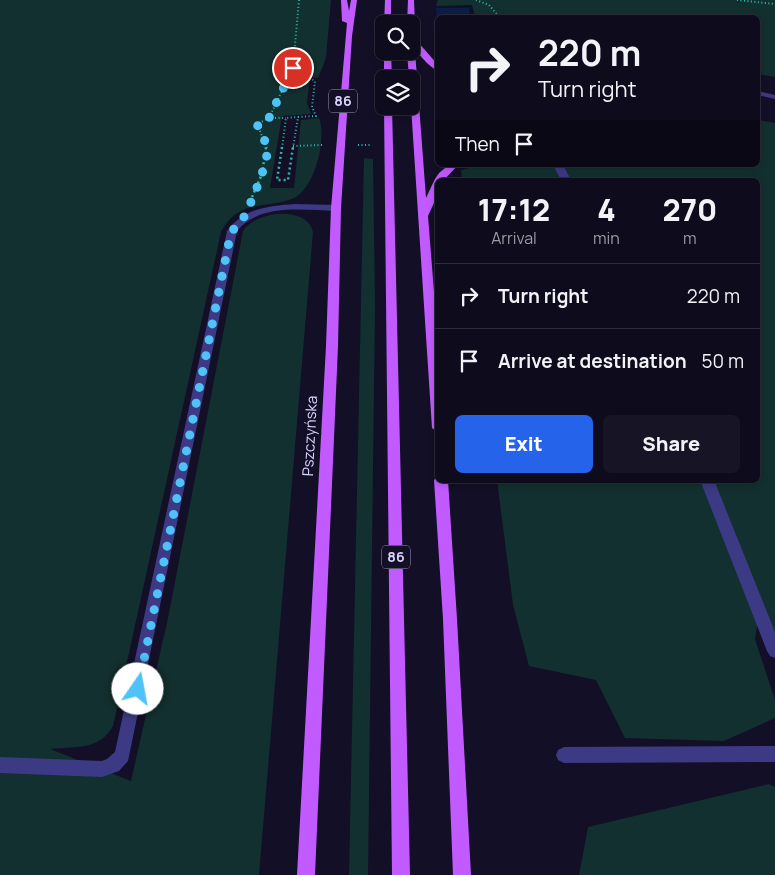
<!DOCTYPE html>
<html lang="en">
<head>
<meta charset="utf-8">
<style>
	:root { --surface:#0e0b1c; --page:#171425; --text:#f1f3f6; --muted:#9b9ba3; --line:#2e2b3b; --accent:#2563eb }
	body { margin:0; font-family:Manrope,sans-serif; background:var(--page); color:var(--text); height:100vh; display:flex; flex-direction:column; font-size:19px; white-space:nowrap }
	* { box-sizing:border-box; margin:0 }
	p { font-size:16px; color:var(--muted) }
	.icon { flex:none; width:28px; height:28px; fill:none; stroke:currentColor; stroke-width:2; stroke-linecap:round; stroke-linejoin:round }
	.map { position:relative; flex:1; overflow:hidden }
	.drawer { position:absolute; left:435px; top:178px; width:325px; height:305px; display:flex; flex-direction:column; background:var(--surface); border-radius:8px; box-shadow:0 2px 8px #0003,0 0 0 1px var(--line) }
	.drawer>* { flex:none }
	.top-card { position:absolute; left:435px; top:15px; width:325px; height:152px; border-radius:8px; box-shadow:0 2px 8px #0003,0 0 0 1px var(--line); background:#0e0b1c; color:var(--text); overflow:hidden }
	.tools { position:absolute; left:375px; top:15px; display:grid; gap:10px }
	.tools a { display:grid; place-items:center; width:45px; height:45px; border-radius:8px; background:var(--surface); box-shadow:0 2px 8px #0003,0 0 0 1px var(--line); font-size:25px }
	.pin { position:absolute; display:grid; place-items:center; width:42px; height:42px; color:#fff; margin:-21px; border:2px solid #fff; border-radius:50%; box-shadow:0 1px 5px #0007 }
	.me { position:absolute; width:55px; margin:-28px; rotate:12deg; stroke-linejoin:round; filter:drop-shadow(0 0 4px #0008) }
	.turn { display:flex; align-items:center; gap:18px; height:105px; padding:0 20px; font-size:22px }
	.turn .icon { width:65px; height:65px; stroke-width:2.5 }
	.turn b { display:block; font-size:35px; line-height:42px }
	.then { display:flex; align-items:center; height:48px; padding:0 20px; background:#0003; gap:10px; font-size:19px }
	.eta { display:flex; justify-content:space-evenly; align-items:center; height:85px; text-align:center }
	.eta b { font-size:30px; font-weight:800; line-height:35px }
	.cta { display:flex; gap:10px; margin-top:auto; padding:10px 20px }
	.cta a { flex:1; height:58px; border-radius:8px; background:var(--accent); color:#fff; font-size:20px; font-weight:800; line-height:58px; text-align:center }
	.cta a+a { background:var(--page); color:var(--text) }
	ul { padding:0; list-style:none }
	li { display:flex; align-items:center; gap:15px; height:65px; padding:0 20px; border-top:1px solid var(--line) }
	li div { flex:1 }
	li b { display:block; font-size:19px }
	li em { font-style:normal }
	.map>svg:first-child { display:block }
	.green { fill:#12302f }
	.water { fill:#0a1f44 }
	.lines { fill:none; stroke-linecap:round; stroke-linejoin:round }
	.path-far1 { stroke:#2fb8b0; stroke-width:2; stroke-dasharray:1 2.5; stroke-linecap:butt }
	.path { stroke:#2fb8b0; stroke-width:2.5; stroke-dasharray:2 3; stroke-linecap:butt }
	.service { fill:#3d3a85; fill-rule:evenodd }
	.primary { fill:#c25bff; fill-rule:evenodd }
	.route { stroke:#4fc3f7; stroke-width:9; stroke-dasharray:0 16.2 }
	.labels { text-anchor:middle; stroke-width:5; stroke-linejoin:round; paint-order:stroke }
	.shield { fill:#130f26; stroke:#9e99be; stroke-width:1 }
	.shield-label { font-size:14px; font-weight:bold; fill:#d9d4ff }
	.street-label { font-size:15px; fill:#d9d4ff; stroke:#130f26 }
</style>
</head>
<body>
<div class="map">
<svg width="775" height="875" viewBox="0 0 775 875">
	<rect width="100%" height="100%" fill="#130f26"/>
	<g class="green">
		<path d="M0,0H331L326,58L318,78L310,77L307,103L311,114L282,116L270,188H294L301,120L319,118C327,138 315,188 294,198C265,210 239,198 221,232L113,726C99,751 75,746 50,749L131,781L168,618L243,231C255,211 307,205 313,232L259,875H0Z"/>
		<path d="M438,0H775V77L758,74V18L475,17L472,5L436,6Z"/>
		<path d="M758,120L775,123V636L760,607L755,639L775,700V718L724,741L625,738L596,680L529,666L513,605L497,480H758V180H462L461,170L483,165H758Z"/>
		<path d="M364,158L373,159L375,305L368,875H349Z"/>
		<path d="M769,784L775,787V875H579L588,827Z"/>
	</g>
	<path class="water" d="M436,8H469L470,17L438,18L437,25Z"/>
	<g class="lines">
		<g class="path-far1">
			<path d="M476,0L489,5L500,18"/>
			<path d="M737,0L775,4"/>
			<path d="M298,117L316,116L312,107L315,81L293,68L299,0"/>
			<path d="M269,118L293,68"/>
			<path d="M358,145H372"/>
			<path d="M293,146L322,145"/>
			<path d="M267,148L257,124L269,118H286"/>
			<path d="M282,148L286,118L298,117"/>
			<path d="M293,148L298,117"/>
		</g>
		<g class="path">
			<path d="M282,147L277,180H288L293,147"/>
			<path d="M252,197L262,174L266,147"/>
		</g>
		<g class="service">
			<path d="M758,91L775,95V99L758,95Z"/>
			<path d="M553,165H563L571,180H561Z"/>
			<path d="M295,204L336,205L341,208L336,211C303,210 260,203 237,231L128,761L119,771L102,777L0,773V757L102,761L107,759L115,752L227,231C244,208 268,206 295,204Z"/>
			<path d="M700,480H714L775,632V658L770,656L767,651Z"/>
			<path d="M775,746V762L564,763L558,760L556,755L558,750L564,747Z"/>
		</g>
		<g class="primary">
			<path d="M341,0H347L349,11L351,0H357L352,36L341,208L338,346L315,875H297L326,346L331,208L347,23L342,21Z"/>
			<path d="M385,0H391V24L384,25Z"/>
			<path d="M408,0H414L415,24L411,26V24H407Z"/>
			<path d="M411,34L438,65V71C426,65 411,47 411,34Z"/>
			<path d="M411,49L415,51L426,198C434,183 437,165 458,165L444,180H438V194L428,216L438,342V432L432,428L411,106V79H409L407,51H411Z"/>
			<path d="M384,50L391,51L392,79H384Z"/>
			<path d="M384,106H392L410,875H392Z"/>
			<path d="M438,476V480H448L457,619L471,875H453L443,619L434,480Z"/>
		</g>
	</g>
	<g class="lines">
		<path class="route" d="M138,689L230,237C234,225 241,223 245,215C251,203 269,161 267,149C266,141 260,131 257,124L269,118L293,68"/>
	</g>
	<g class="labels">
		<g class="shield">
			<rect x="329" y="89.5" width="28" height="23" rx="4"/>
			<rect x="382" y="545.5" width="28" height="23" rx="4"/>
		</g>
		<g class="shield-label">
			<text x="343" y="106">86</text>
			<text x="396" y="562">86</text>
		</g>
		<g class="street-label">
			<text transform="translate(310 436) rotate(-87)" y="5">Pszczyńska</text>
		</g>
	</g>
</svg>
<div class="tools">
<a><svg class="icon" aria-label="search" viewBox="0 0 24 24"><circle cx="10" cy="10" r="6"/><path d="M15 15l6 6"/></svg></a>
<a><svg class="icon" aria-label="layers" viewBox="0 0 24 24"><path d="M12 4l9 5-9 5-9-5zM3 14l9 5 9-5"/></svg></a>
</div>
<div class="pin" style="left:293px;top:68px;background:#d93025"><svg class="icon" aria-label="arrive" viewBox="0 0 24 24"><path d="M6 21V4h12l-3 4 3 4H6"/></svg></div>
<svg class="me" style="left:138px;top:689px" viewBox="-20 -20 40 40"><circle r="19" fill="#fff"/><path d="M0-13L10 11 0 6-10 11z" fill="#4fc3f7"/></svg>
<div class="top-card">
<div class="turn"><svg class="icon" aria-label="right" viewBox="0 0 24 24"><path d="M7 20v-9h11M14 6l5 5-5 5"/></svg><div><b>220 m</b>Turn right</div></div>
<div class="then">Then<svg class="icon" aria-label="arrive" viewBox="0 0 24 24"><path d="M6 21V4h12l-3 4 3 4H6"/></svg></div>
</div>
<section class="drawer">
<div class="eta">
<div><b>17:12</b><p>Arrival</p></div>
<div><b>4</b><p>min</p></div>
<div><b>270</b><p>m</p></div>
</div>
<ul>
<li><svg class="icon" aria-label="right" viewBox="0 0 24 24"><path d="M7 20v-9h11M14 6l5 5-5 5"/></svg><div><b>Turn right</b></div><em>220 m</em></li>
<li><svg class="icon" aria-label="arrive" viewBox="0 0 24 24"><path d="M6 21V4h12l-3 4 3 4H6"/></svg><div><b>Arrive at destination</b></div><em>50 m</em></li>
</ul>
<div class="cta"><a>Exit</a><a>Share</a></div>
</section>
</div>
</body>
</html>
